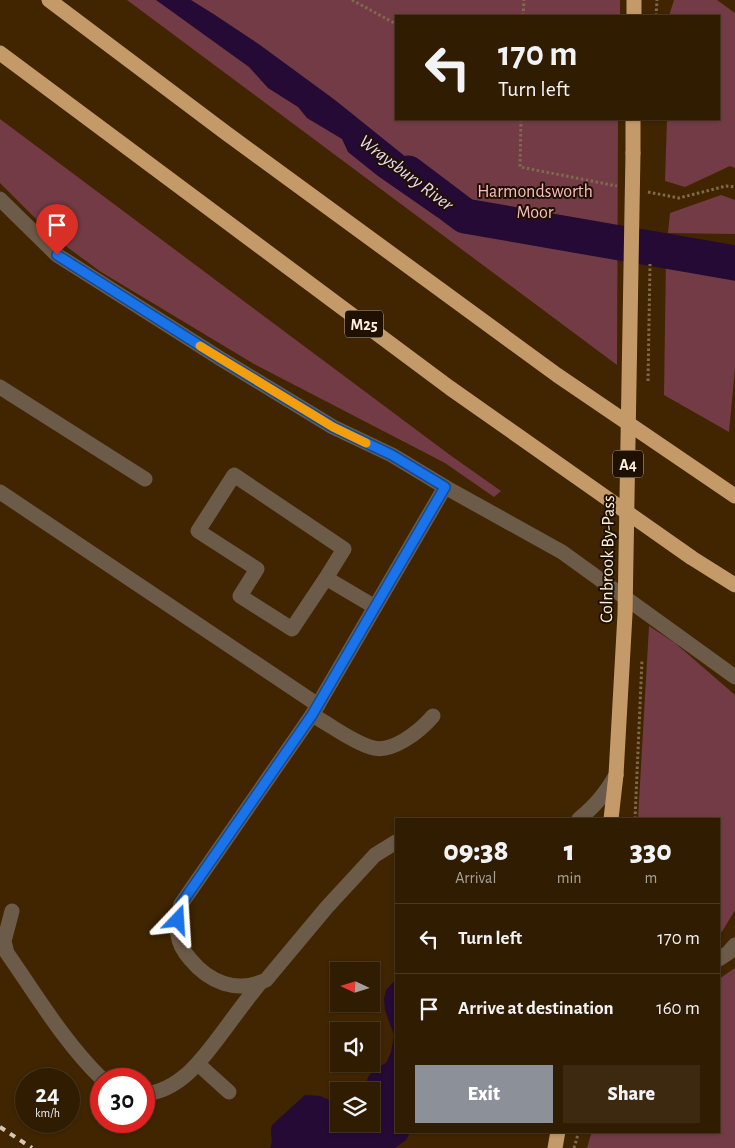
<!DOCTYPE html>
<html lang="en">
<head>
<meta charset="utf-8">
<style>
	:root { --surface:#301c00; --page:#3c290f; --text:#f1f3f6; --muted:#a8a199; --line:#4b3a22; --accent:#8c9099 }
	body { margin:0; font-family:"Alegreya Sans",sans-serif; background:var(--page); color:var(--text); height:100vh; display:flex; flex-direction:column; font-size:19px; white-space:nowrap }
	* { box-sizing:border-box; margin:0 }
	p { font-size:16px; color:var(--muted) }
	.icon { flex:none; width:28px; height:28px; fill:none; stroke:currentColor; stroke-width:2; stroke-linecap:round; stroke-linejoin:round }
	.map { position:relative; flex:1; overflow:hidden }
	.panel { position:absolute; left:395px; top:818px; width:325px; height:315px; display:flex; flex-direction:column; background:var(--surface); border-radius:0px; box-shadow:0 1px 4px #0004,0 0 0 1px var(--line) }
	.panel>* { flex:none }
	.banner { position:absolute; left:395px; top:15px; width:325px; height:105px; border-radius:0px; box-shadow:0 1px 4px #0004,0 0 0 1px var(--line); background:#301c00; color:var(--text); overflow:hidden }
	.needle { width:32px; rotate:274deg }
	.tools { position:absolute; left:330px; top:962px; display:grid; gap:10px }
	.tools a { display:grid; place-items:center; width:50px; height:50px; border-radius:0px; background:var(--surface); box-shadow:0 1px 4px #0004,0 0 0 1px var(--line); font-size:25px }
	.speed { position:absolute; left:15px; top:1068px; display:flex; gap:10px; font-size:25px; font-weight:700; text-align:center }
	.speed>* { display:grid; place-content:center; width:65px; height:65px; border-radius:50%; background:var(--surface); box-shadow:0 1px 4px #0004,0 0 0 1px var(--line); line-height:1 }
	.speed small { font-size:12px; font-weight:400 }
	.speed .limit { border:8px solid #d22; background:#fff; color:#111 }
	.pin { position:absolute; display:grid; place-items:center; width:42px; height:42px; color:#fff; margin:-51px -21px; border-radius:50% 50% 50% 0; rotate:-45deg; box-shadow:0 0 5px #0007 }
	.pin .icon { rotate:45deg }
	.me { position:absolute; width:55px; margin:-28px; rotate:20deg; stroke-linejoin:round; filter:drop-shadow(0 0 4px #0008) }
	.turn { display:flex; align-items:center; gap:18px; height:105px; padding:0 20px; font-size:22px }
	.turn .icon { width:65px; height:65px; stroke-width:2.5 }
	.turn b { display:block; font-size:35px; line-height:42px }
	.eta { display:flex; justify-content:space-evenly; align-items:center; height:85px; text-align:center }
	.eta b { font-size:30px; font-weight:800; line-height:35px }
	.primary-button { display:flex; gap:10px; margin-top:auto; padding:10px 20px }
	.primary-button a { flex:1; height:58px; border-radius:0px; background:var(--accent); color:#fff; font-size:20px; font-weight:800; line-height:58px; text-align:center }
	.primary-button a+a { background:var(--page); color:var(--text) }
	ul { padding:0; list-style:none }
	li { display:flex; align-items:center; gap:15px; height:70px; padding:0 20px; border-top:1px solid var(--line) }
	li div { flex:1 }
	li b { display:block; font-size:19px }
	li em { font-style:normal }
	.map>svg:first-child { display:block }
	.green { fill:#733b45 }
	.water { fill:#240a35 }
	.lines { fill:none; stroke-linecap:round; stroke-linejoin:round }
	.river { stroke:#240a35; stroke-width:35 }
	.path { stroke:#806a4c; stroke-width:3; stroke-dasharray:2.5 2.5; stroke-linecap:butt }
	.minor { stroke:#6c5b48; stroke-width:15 }
	.highway { stroke:#c59a69; stroke-width:15 }
	.rail { stroke:#d5c5b2; stroke-width:4; stroke-dasharray:6 6; stroke-linecap:butt }
	.path-bridge { stroke:#806a4c; stroke-width:3; stroke-dasharray:2.5 2.5; stroke-linecap:butt }
	.highway-bridge { stroke:#c59a69; stroke-width:15 }
	.route-casing { stroke:#114b97; stroke-width:12 }
	.route { stroke:#1a73e8; stroke-width:9 }
	.slow { stroke:#f59e0b; stroke-width:9 }
	.labels { text-anchor:middle; stroke-width:4; stroke-linejoin:round; paint-order:stroke }
	.shield { fill:#201000; stroke:#bbae9e; stroke-width:1 }
	.shield-label { font-size:16px; font-weight:bold; fill:#fef1e2 }
	.park-label { font-size:18px; fill:#f6bdc5; stroke:#201000 }
	.street-label { font-size:18px; fill:#fef1e2; stroke:#201000 }
	.water-label { font-size:19px; font-style:italic; fill:#e8d8f6; stroke:#201000 }
</style>
</head>
<body>
<div class="map">
<svg width="735" height="1148" viewBox="0 0 735 1148">
	<rect width="100%" height="100%" fill="#402500"/>
	<g class="green">
		<path d="M127,0H620V16H396V119H618L617,365Z"/>
		<path d="M674,0H717L735,13V168L730,166L685,187L665,181L667,119H719V16H669Z"/>
		<path d="M0,119L450,455L501,491L494,497L445,463L254,364L101,272L56,239L0,183Z"/>
		<path d="M721,195L735,200V234L668,233L670,213Z"/>
		<path d="M666,257L692,258L735,281V368L729,432L664,395Z"/>
		<path d="M649,626L675,643L735,695V910L723,930L719,935V819H638Z"/>
		<path d="M735,968V1148H587L592,1131H719V979Z"/>
	</g>
	<g class="water">
		<path d="M156,0H191L215,15L260,45L335,100L432,178L453,193L437,217L378,176L348,152L342,139L307,118L298,107L268,88L249,67Z"/>
		<path d="M396,979V1131H411L406,1140L395,1148H270C274,1139 269,1134 272,1125L305,1095L320,1096L339,1104V1124H371V1091H365L368,1077L376,1068L386,1063L391,1052L394,1035L385,1010L384,999L386,990Z"/>
	</g>
	<g class="lines">
		<path class="river" d="M408,173L465,216L735,263"/>
		<g class="path">
			<path d="M352,0L396,24"/>
			<path d="M523,16L524,0"/>
			<path d="M656,16L657,0"/>
			<path d="M521,119L520,167L617,186"/>
			<path d="M648,192L679,198L726,186L735,187"/>
			<path d="M635,819L642,660"/>
			<path d="M574,1148L579,1131"/>
		</g>
		<g class="minor">
			<path d="M0,199L57,255L221,359L333,427L392,455L445,487L562,552L735,677"/>
			<path d="M0,387L145,479"/>
			<path d="M0,492L318,705"/>
			<path d="M326,578L292,629L240,596L257,569L198,531L234,475L344,549L326,578L375,607"/>
			<path d="M312,715C331,725 349,740 370,747C391,755 420,731 433,716"/>
			<path d="M579,819C596,805 605,794 616,775"/>
			<path d="M396,842L375,855L327,907L266,980C236,994 209,982 190,959C184,952 179,944 178,935C176,924 179,914 181,904L312,715L445,487"/>
			<path d="M12,911L4,941L7,953C37,996 64,1042 102,1079"/>
			<path d="M719,959L728,953L735,945"/>
			<path d="M198,1064L229,1092"/>
			<path d="M144,1094C181,1091 204,1057 225,1029C236,1014 248,998 260,983"/>
		</g>
		<g class="highway">
			<path d="M49,0L226,133L557,375L735,496"/>
			<path d="M634,16V0"/>
			<path d="M0,53L450,388L692,558L735,585"/>
			<path d="M633,153V119"/>
			<path d="M611,819L616,775"/>
			<path d="M555,1148L558,1131"/>
		</g>
		<path class="rail" d="M0,1127L32,1148"/>
		<path class="path-bridge" d="M648,381L650,264"/>
		<path class="highway-bridge" d="M616,775L625,614L633,153"/>
	</g>
	<g class="lines">
		<g class="route-casing">
			<path id="route" d="M57,255L221,359L333,427L392,455L445,487L312,715L181,904L178,920"/>
		</g>
		<use href="#route" class="route"/>
		<path class="slow" d="M200,346L333,427L366,443"/>
	</g>
	<g class="labels">
		<g class="shield">
			<rect x="345" y="310.5" width="38" height="27" rx="4"/>
			<rect x="613" y="450.5" width="30" height="27" rx="4"/>
		</g>
		<g class="shield-label">
			<text x="364" y="330">M25</text>
			<text x="628" y="470">A4</text>
		</g>
		<g class="park-label">
			<text x="535" y="197">Harmondsworth<tspan x="535" dy="21">Moor</tspan></text>
		</g>
		<g class="street-label">
			<text transform="translate(607 559) rotate(-89)" y="6">Colnbrook By-Pass</text>
		</g>
		<g class="water-label">
			<text transform="translate(407 172) rotate(37)" y="7">Wraysbury River</text>
		</g>
	</g>
</svg>
<div class="tools">
<a><svg class="needle" viewBox="-14 -14 28 28"><path d="M0-13l5 13h-10z" fill="#e53935"/><path d="M0 13l5-13h-10z" fill="#a8a199"/></svg></a>
<a><svg class="icon" aria-label="sound" viewBox="0 0 24 24"><path d="M4 9h4l5-4v14l-5-4H4zM17 9q2 3 0 6"/></svg></a>
<a><svg class="icon" aria-label="layers" viewBox="0 0 24 24"><path d="M12 4l9 5-9 5-9-5zM3 14l9 5 9-5"/></svg></a>
</div>
<div class="speed"><div>24<small>km/h</small></div><div class="limit">30</div></div>
<div class="pin" style="left:57px;top:255px;background:#d93025"><svg class="icon" aria-label="arrive" viewBox="0 0 24 24"><path d="M6 21V4h12l-3 4 3 4H6"/></svg></div>
<svg class="me" style="left:178px;top:920px" viewBox="-20 -20 40 40"><path d="M0-17L14 15 0 8-14 15z" fill="#1a73e8" stroke="#fff" stroke-width="4"/></svg>
<div class="banner">
<div class="turn"><svg class="icon" aria-label="left" viewBox="0 0 24 24"><path d="M17 20v-9H6M10 6l-5 5 5 5"/></svg><div><b>170 m</b>Turn left</div></div>
</div>
<section class="panel">
<div class="eta">
<div><b>09:38</b><p>Arrival</p></div>
<div><b>1</b><p>min</p></div>
<div><b>330</b><p>m</p></div>
</div>
<ul>
<li><svg class="icon" aria-label="left" viewBox="0 0 24 24"><path d="M17 20v-9H6M10 6l-5 5 5 5"/></svg><div><b>Turn left</b></div><em>170 m</em></li>
<li><svg class="icon" aria-label="arrive" viewBox="0 0 24 24"><path d="M6 21V4h12l-3 4 3 4H6"/></svg><div><b>Arrive at destination</b></div><em>160 m</em></li>
</ul>
<div class="primary-button"><a>Exit</a><a>Share</a></div>
</section>
</div>
</body>
</html>
